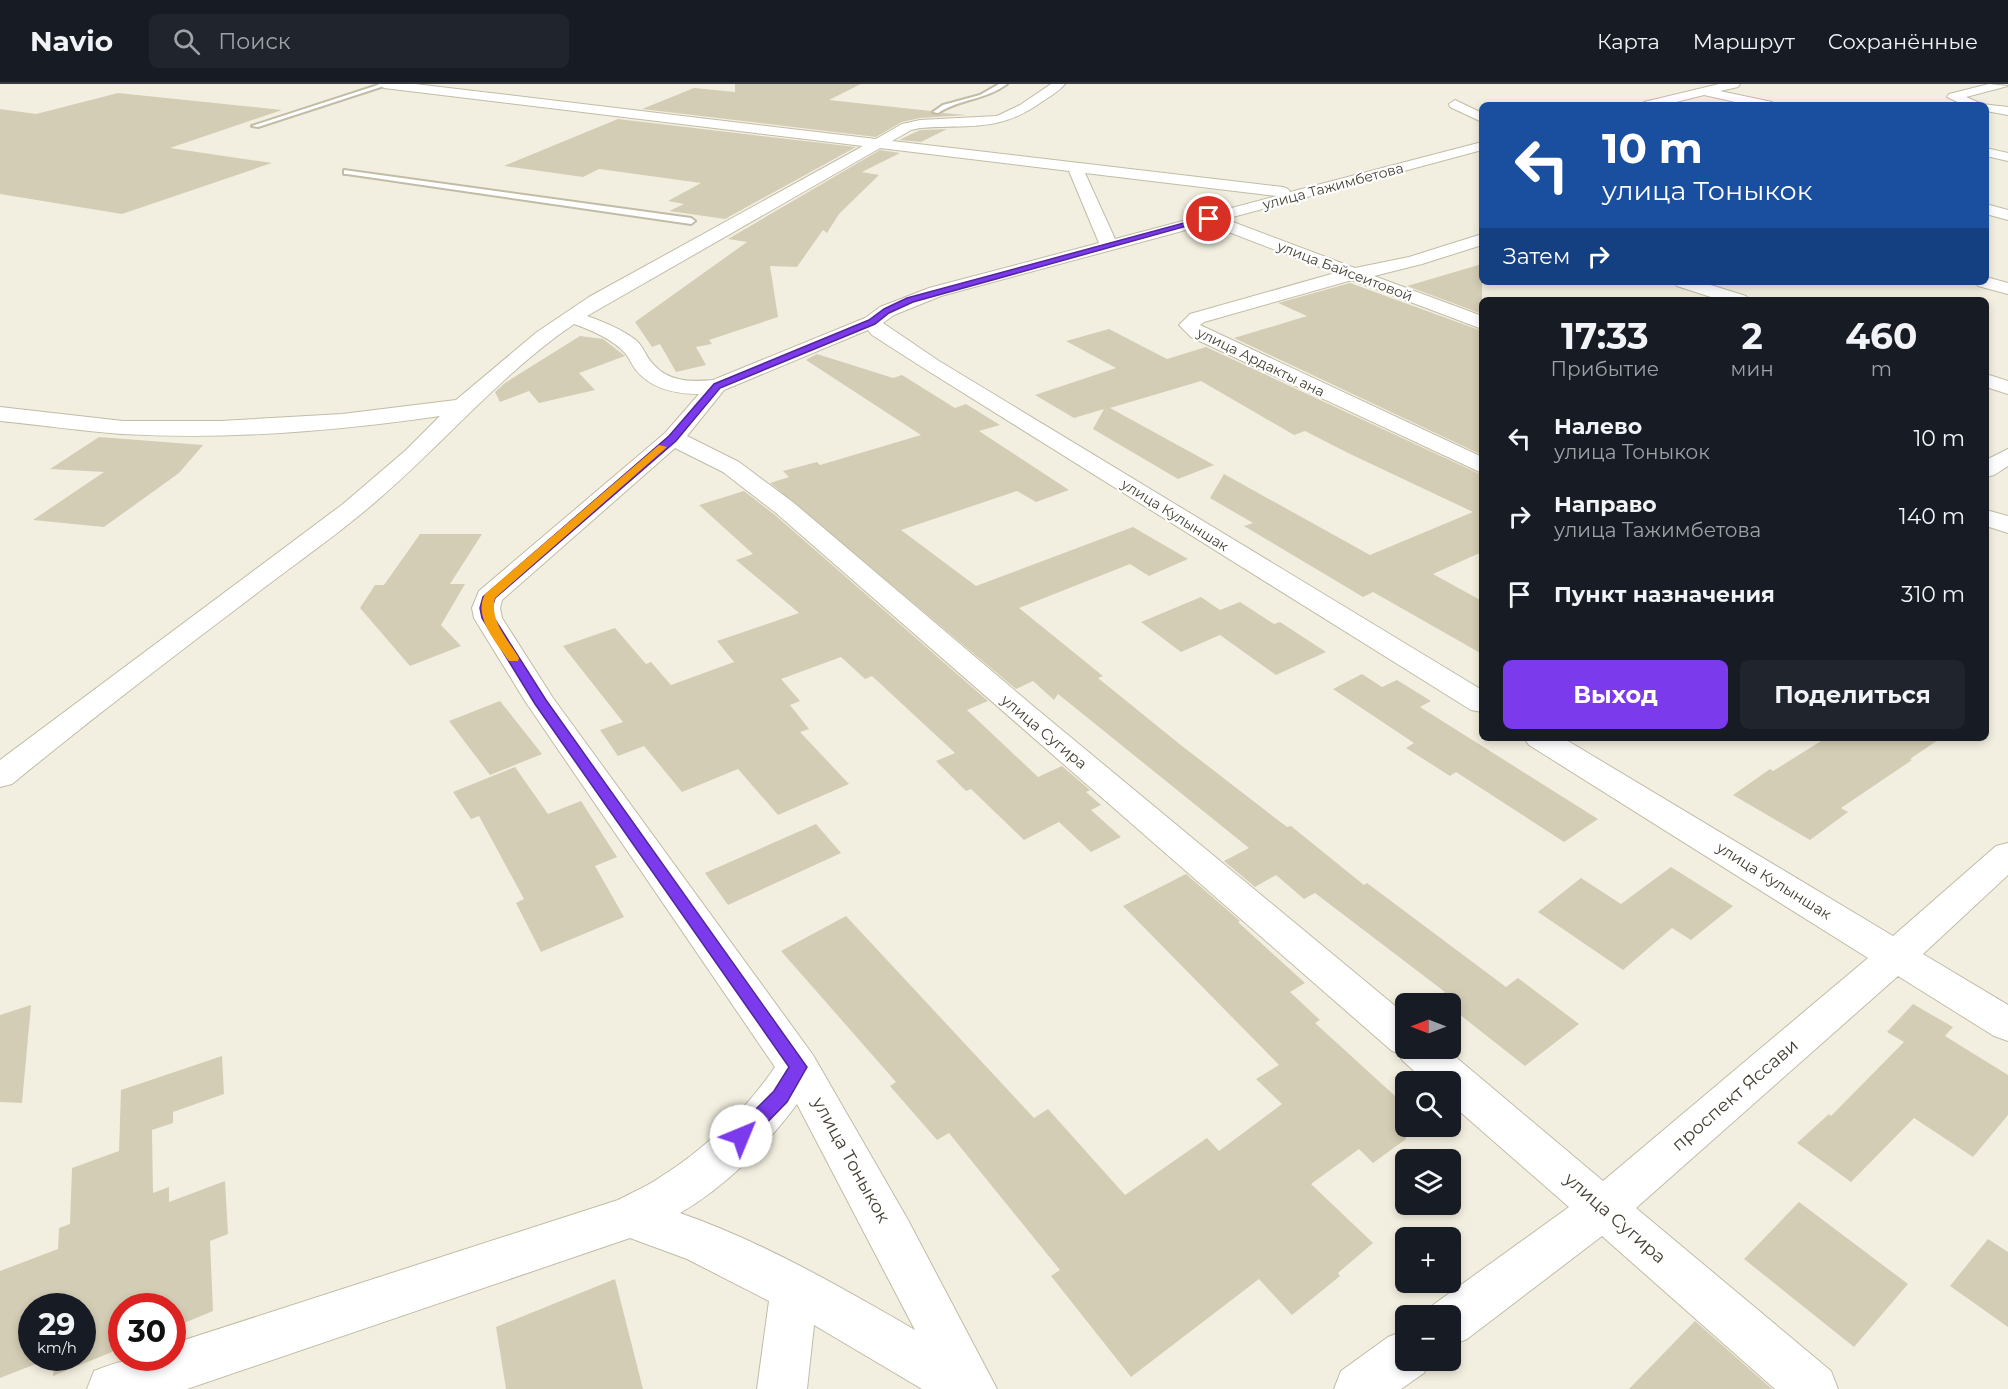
<!DOCTYPE html>
<html lang="ru">
<head>
<meta charset="utf-8">
<style>
	:root { --surface:#171b24; --page:#20242c; --text:#f1f3f6; --muted:#9ea1a6; --line:#363941; --accent:#7c3aed }
	body { margin:0; font-family:Montserrat,sans-serif; background:var(--page); color:var(--text); height:100vh; display:flex; flex-direction:column; font-size:22px; white-space:nowrap }
	* { box-sizing:border-box; margin:0 }
	p { font-size:20px; color:var(--muted) }
	.icon { flex:none; width:33px; height:33px; fill:none; stroke:currentColor; stroke-width:2; stroke-linecap:round; stroke-linejoin:round }
	.map { position:relative; flex:1; overflow:hidden }
	.sheet { position:absolute; left:1479px; top:213px; width:510px; height:444px; display:flex; flex-direction:column; background:var(--surface); border-radius:9px; box-shadow:0 3px 9px #0003 }
	.sheet>* { flex:none }
	.hud { position:absolute; left:1479px; top:18px; width:510px; height:183px; border-radius:9px; box-shadow:0 3px 9px #0003; background:#1a4fa0; color:#fff; overflow:hidden }
	.needle { width:39px; rotate:270deg }
	.buttons { position:absolute; left:1395px; top:909px; display:grid; gap:12px }
	.buttons a { display:grid; place-items:center; width:66px; height:66px; border-radius:9px; background:var(--surface); box-shadow:0 3px 9px #0003; font-size:30px }
	.speed { position:absolute; left:18px; top:1209px; display:flex; gap:12px; font-size:30px; font-weight:700; text-align:center }
	.speed>* { display:grid; place-content:center; width:78px; height:78px; border-radius:50%; background:var(--surface); box-shadow:0 3px 9px #0003; line-height:1 }
	.speed small { font-size:15px; font-weight:400 }
	.speed .limit { border:9px solid #d22; background:#fff; color:#111 }
	.pin { position:absolute; display:grid; place-items:center; width:51px; height:51px; color:#fff; margin:-26px; border:3px solid #fff; border-radius:50%; box-shadow:0 2px 6px #0007 }
	.me { position:absolute; width:66px; margin:-33px; rotate:45deg; stroke-linejoin:round; filter:drop-shadow(0 0 4px #0008) }
	.turn { display:flex; align-items:center; gap:21px; height:126px; padding:0 24px; font-size:27px }
	.turn .icon { width:78px; height:78px; stroke-width:2.5 }
	.turn b { display:block; font-size:42px; line-height:51px }
	.then { display:flex; align-items:center; height:57px; padding:0 24px; background:#0003; gap:12px; font-size:22px }
	.eta { display:flex; justify-content:space-evenly; align-items:center; height:102px; text-align:center }
	.eta b { font-size:36px; font-weight:700; line-height:42px }
	.cta { display:flex; gap:12px; margin-top:auto; padding:12px 24px }
	.cta a { flex:1; height:69px; border-radius:9px; background:var(--accent); color:#fff; font-size:24px; font-weight:700; line-height:69px; text-align:center }
	.cta a+a { background:var(--page); color:var(--text) }
	ul { padding:0; list-style:none }
	li { display:flex; align-items:center; gap:18px; height:78px; padding:0 24px }
	li div { flex:1 }
	li b { display:block; font-size:22px }
	li em { font-style:normal }
	header { display:flex; align-items:center; gap:36px; box-sizing:border-box; height:84px; padding:0 30px; background:var(--surface); border-bottom:2px solid var(--line) }
	header strong { font-size:28px }
	nav { display:flex; gap:33px; margin-inline-start:auto; font-size:21px }
	.search { width:420px; height:54px; background:var(--page); display:flex; align-items:center; gap:15px; box-sizing:border-box; padding:0 21px; border-radius:9px; color:var(--muted); font-size:22px }
	.map>svg:first-child { display:block }
	.building { fill:#d4cdb5 }
	.lines { fill:none; stroke-linecap:round; stroke-linejoin:round }
	.lane-casing { stroke:#c1bca5; stroke-width:4 }
	.street-casing { stroke:#c1bca5; stroke-width:2 }
	.lane { fill:#fff; fill-rule:evenodd }
	.street { fill:#fff; fill-rule:evenodd }
	.route { fill:#7c3aed; stroke:#51269a; stroke-width:1.5 }
	.slow { fill:#f59e0b }
	.labels { text-anchor:middle; stroke-width:4.5; stroke-linejoin:round; paint-order:stroke }
	.far-street-label { font-size:14px; fill:#443f31; stroke:#fff }
	.street-label { font-size:15px; fill:#443f31; stroke:#fff }
	.near-street-label { font-size:18px; fill:#443f31; stroke:#fff }
</style>
</head>
<body>
<header>
<strong>Navio</strong>
<div class="search"><svg class="icon" aria-label="search" viewBox="0 0 24 24"><circle cx="10" cy="10" r="6"/><path d="M15 15l6 6"/></svg>Поиск</div>
<nav><a>Карта</a><a>Маршрут</a><a>Сохранённые</a></nav>
</header>
<div class="map">
<svg width="2008" height="1305" viewBox="0 0 2008 1305">
	<rect width="100%" height="100%" fill="#f3efe0"/>
	<g class="building">
		<path d="M735,0H861L829,16L931,27L938,31L943,29L967,31L920,34L902,38L876,53L642,25L694,4L735,8Z"/>
		<path d="M118,9L282,26L170,64L272,79L122,130L0,110V25L36,30Z"/>
		<path d="M618,35L856,63L725,135L669,127L684,120L668,117L701,99L599,85L583,93L504,82Z"/>
		<path d="M947,45L921,58L899,56L920,46Z"/>
		<path d="M880,66L900,69L862,88L879,91L839,130L827,149L823,146L797,183L770,182L778,233L709,256L712,260L696,263L706,281L676,288L660,260L652,263L635,238L747,158L728,155Z"/>
		<path d="M1482,180V230L1407,202Z"/>
		<path d="M1350,199L1482,247V371L1234,254L1307,232L1278,219Z"/>
		<path d="M1109,245L1167,275L1206,263L1482,391V468L1433,490L1482,517V570L1373,508L1363,513L1244,442L1253,439L1210,414L1224,390L1370,471L1473,428L1348,369L1305,347L1294,351L1201,297L1110,324L1214,381L1178,395L1093,345L1104,325L1074,334L1035,311L1116,284L1066,257Z"/>
		<path d="M580,252L603,255L625,272L579,289L595,306L539,319L529,307L500,318L495,308L505,299Z"/>
		<path d="M817,270L893,294L902,291L955,324L966,320L1000,341L979,347L1069,406L1036,418L1017,407L901,446L976,502L1133,443L1188,475L1149,492L1130,480L1019,524L1103,592L1098,594L1182,662L1287,743L1291,742L1364,801L1367,799L1506,903L1518,894L1579,940L1525,982L1450,923V920H1446L1438,913L1445,908L1315,809L1304,815L1276,791L1255,803L1224,777L1249,764L1058,610L1054,616L1033,597L1016,605L770,399L789,393L783,387L817,378L820,381L921,351L806,276Z"/>
		<path d="M99,353L203,361L179,389L104,443L33,436L104,388L50,385Z"/>
		<path d="M744,407L775,431L988,617L967,626L1038,693L1062,682L1090,706L1086,708L1101,721L1091,726L1121,753L1091,768L1059,738L1024,756L971,705L966,707L936,677L955,669L872,592L865,595L841,573L781,595L800,617L790,621L809,645L800,648L849,700L778,731L738,685L682,708L644,662L618,672L600,646L623,638L563,562L615,544L646,580L651,578L671,601L734,578L717,557L799,529L736,476L753,470L699,421Z"/>
		<path d="M420,450H482L450,500H465L441,541L461,562L410,582L360,524L375,501H384Z"/>
		<path d="M1201,513L1220,526L1240,518L1274,540L1280,538L1326,568L1276,591L1220,551L1181,568L1141,538Z"/>
		<path d="M1362,590L1382,603L1397,596L1431,617L1420,623L1598,735L1564,758L1456,688L1450,692L1406,664L1414,659L1333,605Z"/>
		<path d="M500,617L542,670L490,691L449,637Z"/>
		<path d="M1826,654H1941L1910,675L1912,676L1841,724L1848,728L1810,756L1733,711L1770,685L1773,687Z"/>
		<path d="M515,683L548,730L581,717L617,773L595,782L624,833L541,868L516,819L524,815L479,732L471,735L453,708Z"/>
		<path d="M816,740L841,769L728,821L705,789Z"/>
		<path d="M1671,783L1733,822L1691,856L1672,844L1623,886L1538,828L1581,794L1621,820Z"/>
		<path d="M1186,790L1240,837L1238,838L1305,899L1290,908L1320,936L1315,939L1406,1022V1055L1373,1079L1359,1065L1311,1100L1373,1159L1338,1189L1340,1192L1292,1231L1259,1195L1131,1293L1051,1192L1060,1186L949,1049L937,1056L890,1002L896,998L781,867L846,832L1034,1034L1048,1025L1125,1111L1207,1054L1219,1067L1282,1020L1256,995L1279,981L1123,822Z"/>
		<path d="M1913,920L1953,943L1945,952L2008,991V1031L1973,1073L1914,1034L1851,1098L1797,1059L1829,1030L1831,1032L1904,958L1887,948Z"/>
		<path d="M31,921L22,1019L0,1018V931Z"/>
		<path d="M222,972L224,1010L173,1028V1039L152,1046L153,1109L169,1103V1118L225,1097L228,1150L210,1157L213,1227L172,1244V1222H122V1264L53,1292L54,1274H82V1222H32V1274H51L0,1294V1187L58,1165L59,1144L70,1140L72,1084L119,1067L121,1006Z"/>
		<path d="M1799,1118L1908,1200L1854,1263L1744,1175Z"/>
		<path d="M1988,1155L2008,1168V1243L1950,1202Z"/>
		<path d="M615,1195L643,1305H506L496,1243Z"/>
		<path d="M1695,1237L1772,1305H1629Z"/>
	</g>
	<g class="lines">
		<g class="lane-casing">
			<g id="lane">
				<path d="M381,0H390L258,43L252,42Z"/>
				<path d="M999,0H1007C986,16 959,15 938,29L933,28L943,21L980,11Z"/>
				<path d="M344,86L691,134L695,137L691,140L347,90H344Z"/>
			</g>
		</g>
		<g class="street-casing">
			<g id="street">
				<path d="M378,0H415L876,55L902,40L920,36L997,32L1020,21L1051,0H1065C1059,7 1051,12 1043,17C999,49 970,40 920,44L911,46L892,57L1283,103L1288,105L1290,108L1482,58V66L1225,135L1355,184L1409,173L1482,150V161L1422,180L1374,192L1482,232V245L1352,196L1204,238L1200,241L1482,373V389L1191,253L1179,241L1190,230L1335,189L1208,140L941,212L894,231L883,239L939,277L1482,606V628L1471,626L925,285L872,251L868,246L724,306L687,352L739,378L794,419L1033,622L1406,931V964H1445L1603,1097L1868,874L1529,661L1524,654H1563L1893,852L1996,762L2008,759V791L1923,870L2008,921V957L1994,952L1898,892L1636,1124L1831,1287L1838,1305H1775L1602,1152L1467,1255L1450,1262V1232H1428L1433,1221L1569,1123L1450,1019V998H1426L1402,976L1398,969L1392,967L776,429L723,388L675,364L502,516L500,524L502,534L553,614L813,971L908,1136L997,1305H922L814,1241L807,1305H757L769,1217L687,1175L630,1154L187,1305H87L94,1287C126,1274 138,1274 172,1274V1260L618,1116C631,1109 646,1103 659,1094C703,1067 746,1026 775,983L525,617L474,534L472,524L479,507L665,349L699,310C676,310 651,305 636,286C631,280 629,272 623,267C610,254 591,246 574,240C495,294 435,370 361,430C326,459 288,485 252,513C171,574 90,636 12,700L0,703V676L343,420L406,366L440,332C336,347 228,356 122,350C81,347 41,341 0,337V323L123,337H221L342,330L456,316L537,248L589,213L863,62L384,4ZM880,64L1069,87L1099,159L929,204L880,223L865,234L713,296C691,298 668,298 653,280C646,273 644,264 637,257C622,245 604,238 587,232ZM1085,89L1277,112L1115,155ZM797,1020L915,1246C841,1203 761,1157 680,1129C725,1103 766,1062 797,1020Z"/>
				<path d="M1719,0H1740L1738,3L1720,7L1772,18L1773,21H1749L1704,11L1664,21H1643L1644,18Z"/>
				<path d="M1989,0L2008,2L1966,13L1982,20L2008,23V31L1986,27V21H1964L1947,13L1949,10Z"/>
				<path d="M1455,16L1482,29V38L1450,23L1449,20Z"/>
				<path d="M1986,64L2008,69V77L1986,72Z"/>
				<path d="M1986,120L2008,126V136L1986,130Z"/>
				<path d="M1986,193L2008,199V210L1978,202L1975,198H1986Z"/>
				<path d="M1674,198H1701L1746,212L1748,216H1720L1677,202Z"/>
				<path d="M1986,290L2008,297V310L1986,303Z"/>
				<path d="M2008,365V382L1994,391L1986,393V376Z"/>
				<path d="M1986,426L2008,432V449L1986,442Z"/>
				<path d="M1406,1246V1276H1429L1424,1289L1401,1305H1334L1341,1287L1388,1253Z"/>
			</g>
		</g>
		<use href="#lane" class="lane"/>
		<use href="#street" class="street"/>
	</g>
	<path class="route" d="M1206,133L1212,135L913,218L889,229L875,240L720,304L676,357L495,514L492,524L494,534L546,616L807,983L787,1018L748,1058L741,1060L735,1058L732,1052L735,1046L774,1007L789,983L535,620L482,534L480,524L483,513L669,352L714,300L869,236L884,225L907,214Z"/>
	<path class="slow" d="M659,361L667,363L495,514C489,536 508,556 519,574L518,577H509C496,558 473,533 485,510Z"/>
	<g class="labels">
		<g class="far-street-label">
			<text transform="translate(1333 102) rotate(-15)" y="5">улица Тажимбетова</text>
			<text transform="translate(1345 187) rotate(21)" y="5">улица Байсеитовой</text>
			<text transform="translate(1261 278) rotate(26)" y="5">улица Ардакты ана</text>
			<text transform="translate(1175 431) rotate(32)" y="5">улица Кулыншак</text>
		</g>
		<g class="street-label">
			<text transform="translate(1044 648) rotate(40)" y="5">улица Сугира</text>
			<text transform="translate(1774 797) rotate(32)" y="5">улица Кулыншак</text>
		</g>
		<g class="near-street-label">
			<text transform="translate(1735 1011) rotate(-41)" y="6">проспект Яссави</text>
			<text transform="translate(851 1076) rotate(61)" y="6">улица Тоныкок</text>
			<text transform="translate(1615 1134) rotate(41)" y="6">улица Сугира</text>
		</g>
	</g>
</svg>
<div class="buttons">
<a><svg class="needle" viewBox="-14 -14 28 28"><path d="M0-13l5 13h-10z" fill="#e53935"/><path d="M0 13l5-13h-10z" fill="#9ea1a6"/></svg></a>
<a><svg class="icon" aria-label="search" viewBox="0 0 24 24"><circle cx="10" cy="10" r="6"/><path d="M15 15l6 6"/></svg></a>
<a><svg class="icon" aria-label="layers" viewBox="0 0 24 24"><path d="M12 4l9 5-9 5-9-5zM3 14l9 5 9-5"/></svg></a>
<a>+</a>
<a>−</a>
</div>
<div class="speed"><div>29<small>km/h</small></div><div class="limit">30</div></div>
<div class="pin" style="left:1209px;top:135px;background:#d93025"><svg class="icon" aria-label="arrive" viewBox="0 0 24 24"><path d="M6 21V4h12l-3 4 3 4H6"/></svg></div>
<svg class="me" style="left:741px;top:1052px" viewBox="-20 -20 40 40"><circle r="19" fill="#fff"/><path d="M0-13L10 11 0 6-10 11z" fill="#7c3aed"/></svg>
<div class="hud">
<div class="turn"><svg class="icon" aria-label="left" viewBox="0 0 24 24"><path d="M17 20v-9H6M10 6l-5 5 5 5"/></svg><div><b>10 m</b>улица Тоныкок</div></div>
<div class="then">Затем<svg class="icon" aria-label="right" viewBox="0 0 24 24"><path d="M7 20v-9h11M14 6l5 5-5 5"/></svg></div>
</div>
<section class="sheet">
<div class="eta">
<div><b>17:33</b><p>Прибытие</p></div>
<div><b>2</b><p>мин</p></div>
<div><b>460</b><p>m</p></div>
</div>
<ul>
<li><svg class="icon" aria-label="left" viewBox="0 0 24 24"><path d="M17 20v-9H6M10 6l-5 5 5 5"/></svg><div><b>Налево</b><p>улица Тоныкок</p></div><em>10 m</em></li>
<li><svg class="icon" aria-label="right" viewBox="0 0 24 24"><path d="M7 20v-9h11M14 6l5 5-5 5"/></svg><div><b>Направо</b><p>улица Тажимбетова</p></div><em>140 m</em></li>
<li><svg class="icon" aria-label="arrive" viewBox="0 0 24 24"><path d="M6 21V4h12l-3 4 3 4H6"/></svg><div><b>Пункт назначения</b></div><em>310 m</em></li>
</ul>
<div class="cta"><a>Выход</a><a>Поделиться</a></div>
</section>
</div>
</body>
</html>
